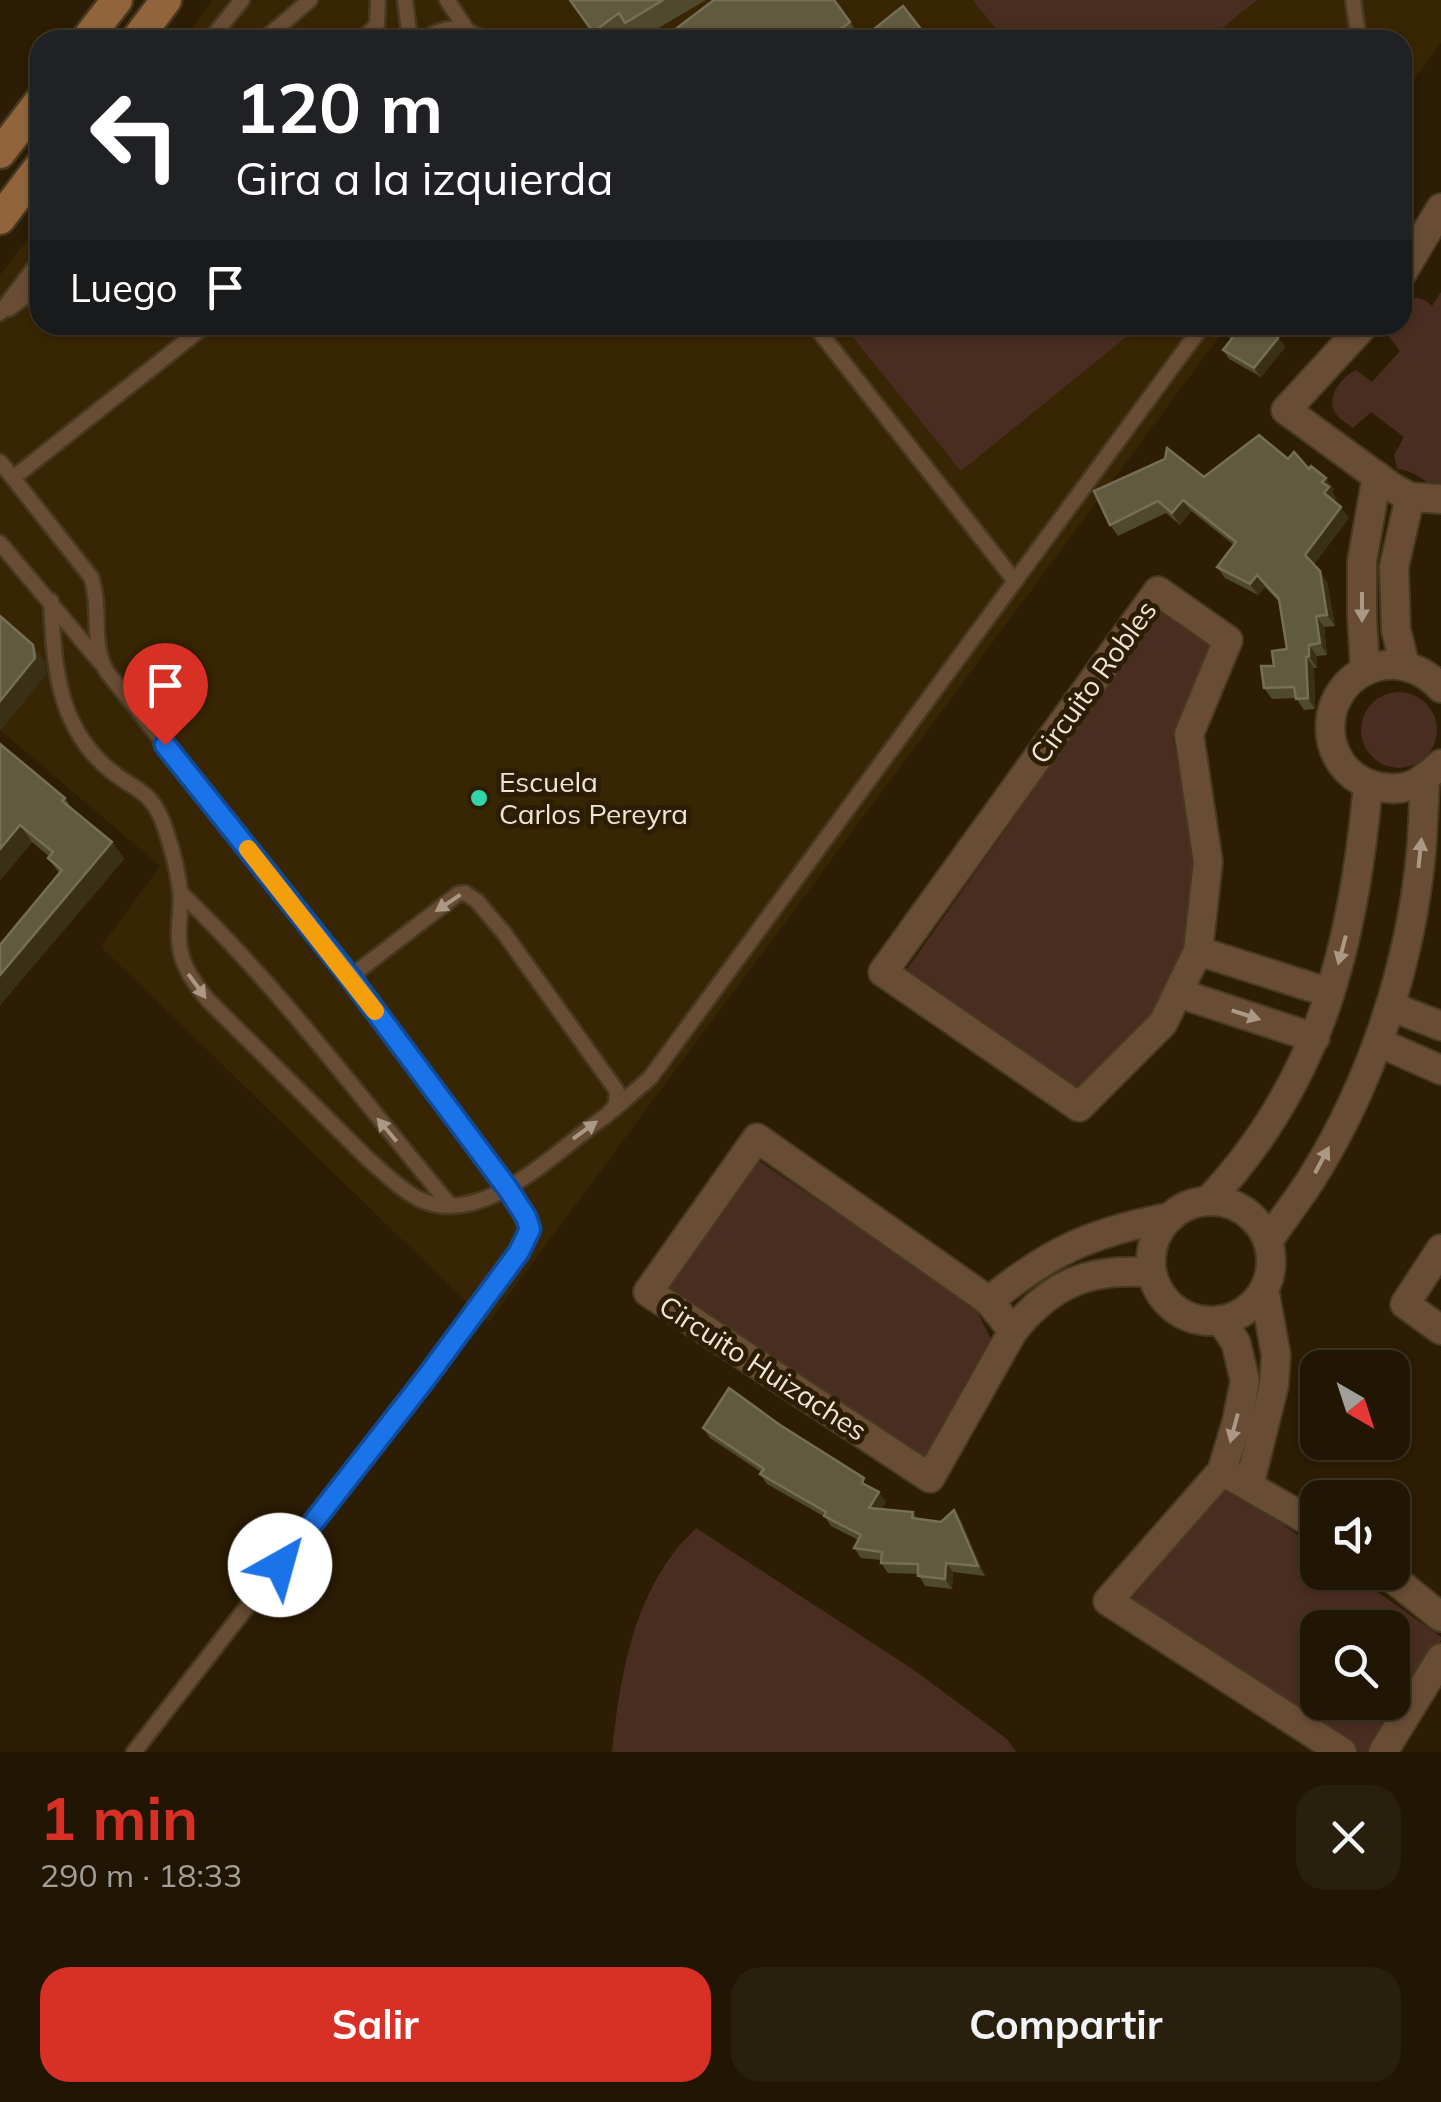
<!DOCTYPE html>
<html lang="es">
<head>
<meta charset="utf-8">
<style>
	:root { --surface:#211603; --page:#291f0d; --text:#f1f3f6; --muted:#a29f9a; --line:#3e3525; --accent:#d93025 }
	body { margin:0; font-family:Mulish,sans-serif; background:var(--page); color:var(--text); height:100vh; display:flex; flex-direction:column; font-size:38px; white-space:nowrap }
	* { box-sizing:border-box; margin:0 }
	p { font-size:32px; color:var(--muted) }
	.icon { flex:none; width:55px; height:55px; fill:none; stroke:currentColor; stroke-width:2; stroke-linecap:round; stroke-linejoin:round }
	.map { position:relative; height:1752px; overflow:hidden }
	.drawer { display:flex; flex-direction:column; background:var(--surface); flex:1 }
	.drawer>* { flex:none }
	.banner { position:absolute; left:30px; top:30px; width:1382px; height:305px; border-radius:30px; box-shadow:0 2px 8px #0004,0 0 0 2px var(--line); background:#202124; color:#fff; overflow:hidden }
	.needle { width:65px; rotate:141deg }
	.tools { position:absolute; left:1300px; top:1350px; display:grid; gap:20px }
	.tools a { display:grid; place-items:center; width:110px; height:110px; border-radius:20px; background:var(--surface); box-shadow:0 2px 8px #0004,0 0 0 2px var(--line); font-size:50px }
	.pin { position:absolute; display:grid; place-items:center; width:85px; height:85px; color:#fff; margin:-102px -42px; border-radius:50% 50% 50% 0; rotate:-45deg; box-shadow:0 0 10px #0007 }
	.pin .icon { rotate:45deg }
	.me { position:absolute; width:110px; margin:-55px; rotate:38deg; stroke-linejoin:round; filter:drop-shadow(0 0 8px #0008) }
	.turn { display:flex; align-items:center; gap:35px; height:210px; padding:0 40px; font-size:45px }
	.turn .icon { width:130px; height:130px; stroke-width:2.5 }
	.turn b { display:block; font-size:70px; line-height:85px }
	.then { display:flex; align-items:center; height:95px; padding:0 40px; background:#0003; gap:20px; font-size:38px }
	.round { display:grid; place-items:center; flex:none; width:105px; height:105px; border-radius:30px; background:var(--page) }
	.headline { display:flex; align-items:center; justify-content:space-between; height:170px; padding:0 40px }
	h1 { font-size:60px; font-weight:700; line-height:75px; color:var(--accent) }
	.button { display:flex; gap:20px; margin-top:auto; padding:20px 40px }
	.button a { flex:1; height:115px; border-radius:30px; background:var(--accent); color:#fff; font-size:40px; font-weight:700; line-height:115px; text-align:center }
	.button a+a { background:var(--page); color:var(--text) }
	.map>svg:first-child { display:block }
	.built { fill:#382503 }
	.green { fill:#4a2d21; fill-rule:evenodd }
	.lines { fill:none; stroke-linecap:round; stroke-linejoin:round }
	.lane-casing { stroke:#473921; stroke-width:19 }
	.street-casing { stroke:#473921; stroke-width:32 }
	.secondary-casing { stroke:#473921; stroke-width:35 }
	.lane { stroke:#684c34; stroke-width:14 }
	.street { stroke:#684c34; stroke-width:28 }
	.secondary { stroke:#91643c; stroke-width:30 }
	.wall { fill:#4f492d }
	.shaded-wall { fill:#3a3015 }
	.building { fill:#605a3f; stroke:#766f57; stroke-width:2.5 }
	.oneway { fill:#ab9885 }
	.route-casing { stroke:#114b97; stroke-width:25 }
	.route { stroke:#1a73e8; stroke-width:18 }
	.slow { stroke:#f59e0b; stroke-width:18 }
	.poi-dot { fill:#32d4a9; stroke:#2c1d04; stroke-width:4 }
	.labels { text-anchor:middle; stroke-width:10; stroke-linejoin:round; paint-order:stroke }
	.street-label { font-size:28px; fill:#eee5d6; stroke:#2c1d04 }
	.poi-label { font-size:28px; fill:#eee5d6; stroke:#2c1d04; text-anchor:start }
</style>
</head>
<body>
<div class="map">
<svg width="1441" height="1752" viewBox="0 0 1441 1752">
	<rect width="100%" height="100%" fill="#2c1d04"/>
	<g class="built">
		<path d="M213,0H1441V43L1403,94L1402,40H183Z"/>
		<path d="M40,224V325H1228L488,1323L101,947L160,866L0,730V275Z"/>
	</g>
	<g class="green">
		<path d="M973,0H1257L1207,40H1005Z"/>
		<path d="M1441,292V487C1424,484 1415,470 1397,469L1394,455L1404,437L1371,412L1353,428C1347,423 1338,419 1334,411C1327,395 1342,377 1356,370L1372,382L1400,351L1385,331L1390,325H1402C1403,312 1404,307 1413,298C1422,298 1426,300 1432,306Z"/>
		<path d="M843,325H1141L961,471Z"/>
		<path d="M1163,607L1213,642L1173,740L1198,862L1187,947L1154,1014L1076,1088L907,969Z"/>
		<circle cx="1399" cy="730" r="38"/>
		<path d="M759,1161L974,1305L993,1343L927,1462L663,1287Z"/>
		<path d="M1227,1484L1317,1549L1318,1572L1351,1573L1441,1637V1640L1368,1752H1351L1129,1602ZM1318,1628H1392V1702H1318Z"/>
		<path d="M696,1528L914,1670L1007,1739L1016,1752H612C619,1684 631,1607 675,1551C681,1542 690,1536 696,1528Z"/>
	</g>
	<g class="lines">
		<g class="lane-casing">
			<g id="lane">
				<path d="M405,0L410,40"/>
				<path d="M447,0L467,30"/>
				<path d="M1353,0L1359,40"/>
				<path d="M210,40L242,0"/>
				<path d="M263,40L310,0"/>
				<path d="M363,40L377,24L378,0"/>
				<path d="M424,40C444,25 464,25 483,40"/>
				<path d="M9,309L40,285"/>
				<path d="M0,313L40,260"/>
				<path d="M0,462L13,478"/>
				<path d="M0,543L100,662"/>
				<path d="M1015,581L1203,325"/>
				<path d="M51,601C54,661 56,721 104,765C133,792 152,786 166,831C172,849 178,872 180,891C182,903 179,917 179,930C177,958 190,978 207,999L368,1159C383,1172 399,1188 417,1198C482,1232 558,1148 607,1115L616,1105L617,1091L504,933L477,901L465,893L458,894L350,977"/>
				<path d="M181,893C280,988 362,1100 450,1205"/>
				<path d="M613,1110L650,1078L1015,581L814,325"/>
				<path d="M134,1752L426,1377L519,1252L530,1229L526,1217L507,1189L350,977L107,672C90,644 102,608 91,577L13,478L206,325"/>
			</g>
		</g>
		<g class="street-casing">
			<g id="street">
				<path d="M1402,273L1441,208"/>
				<path d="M1364,325L1286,410L1393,488L1410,497L1441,499"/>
				<path d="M1158,591L1228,640L1189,734L1208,862L1198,951L1163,1023L1079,1107L883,972Z"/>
				<path d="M1405,666L1396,630L1394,567L1410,497"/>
				<path d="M1365,670L1362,617V561L1377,476"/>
				<path d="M1441,688C1425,671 1403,661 1379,666C1315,681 1313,773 1379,787C1389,789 1400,789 1410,786C1421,782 1432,772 1441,764"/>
				<path d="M1198,951L1330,993"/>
				<path d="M1178,993L1315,1038"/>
				<path d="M1390,1006L1441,1026"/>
				<path d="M1378,1042L1441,1070"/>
				<path d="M1209,1200C1321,1081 1354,943 1368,785"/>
				<circle cx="1211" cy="1261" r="60"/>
				<path d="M1268,1241C1282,1220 1298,1200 1312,1178C1372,1082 1410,966 1421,854C1423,828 1424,803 1425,777"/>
				<path d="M1441,1249L1405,1304L1441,1330"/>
				<path d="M989,1301C1051,1250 1093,1232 1171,1217"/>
				<path d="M1221,1320L1236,1343L1245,1381L1237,1421L1222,1471L1108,1601L1342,1752"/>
				<path d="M1013,1331L989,1301L757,1138L648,1292L930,1478L1013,1331C1051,1283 1091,1267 1151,1273"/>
				<path d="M1233,1477L1318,1526"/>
				<path d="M1249,1486L1274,1385L1276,1355L1264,1289"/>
				<path d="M1385,1572L1441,1617"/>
				<path d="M1383,1752L1441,1658"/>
			</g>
		</g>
		<g class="secondary-casing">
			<g id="secondary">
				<path d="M86,40L117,0"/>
				<path d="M136,40L166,0"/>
				<path d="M0,153L40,101"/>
				<path d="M0,219L40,166"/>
			</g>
		</g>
		<use href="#lane" class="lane"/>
		<use href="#street" class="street"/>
		<use href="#secondary" class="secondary"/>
	</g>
	<g class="wall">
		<path d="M569,0H706L638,40L631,31L619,40H599Z"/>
		<path d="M834,0L862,39L861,40H661Z"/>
		<path d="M1221,328L1278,338L1285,347L1261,377L1229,359L1223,350L1231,340Z"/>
		<path d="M1288,459L1309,469L1334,489L1332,491L1336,498L1334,501L1349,518L1314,564L1327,582L1335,626L1324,627L1327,655L1317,656V668H1314L1315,709L1304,710L1296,698L1272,699L1264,688L1274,666L1287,649L1279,602L1265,587L1258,595L1225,578L1217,567L1234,545L1191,511L1180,525L1166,513L1118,536L1110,525L1204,477Z"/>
		<path d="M0,744L65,798L72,809L112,842L124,859L0,1005V945L59,873L48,858L50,857L32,842L0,880Z"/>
		<path d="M703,1428L870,1487L886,1502L881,1509L913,1512L917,1519L941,1522L961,1520L985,1576L953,1572L952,1589L925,1586L918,1574L888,1573L881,1563V1560L861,1558L854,1548L858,1540L831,1526L825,1517L767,1484L760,1474L761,1472L710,1438Z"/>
	</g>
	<g class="shaded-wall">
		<path d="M1278,338L1285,347L1261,377L1254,368Z"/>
		<path d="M1326,478L1334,489L1332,491L1336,498L1332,504L1324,493L1322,482Z"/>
		<path d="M1183,500L1191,511L1180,525L1172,513Z"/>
		<path d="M1341,507L1349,518L1313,566L1305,555Z"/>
		<path d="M1320,571L1327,582L1335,626L1327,615Z"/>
		<path d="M1257,575L1265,587L1258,595L1250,584Z"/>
		<path d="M1316,616L1324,627L1327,655L1320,643Z"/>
		<path d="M33,645L45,661L47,674L0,731V701Z"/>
		<path d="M1309,645L1317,656V668L1309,656Z"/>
		<path d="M1306,657L1314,668L1315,709L1308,698Z"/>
		<path d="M20,825L32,842L0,880V849Z"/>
		<path d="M112,842L124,859L0,1005V975Z"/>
		<path d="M879,1492L886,1502L876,1518L869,1508Z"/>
		<path d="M954,1510L961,1520L985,1576L978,1566Z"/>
		<path d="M946,1563L953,1572L952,1589L945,1579Z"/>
	</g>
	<g class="building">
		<path d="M570,0H663L625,23L619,13L593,32Z"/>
		<path d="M714,0H834L850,22L827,40H661Z"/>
		<path d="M903,6L927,37L923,40H866L864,37Z"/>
		<path d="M1223,325H1259L1278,338L1254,368L1223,350L1234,336L1221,328Z"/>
		<path d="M1259,435L1288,459L1294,452L1309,469L1311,466L1326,478L1322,482L1329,487L1324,493L1341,507L1305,555L1320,571L1327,615L1316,616L1320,643L1309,645V656L1306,657L1308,698L1296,699L1294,687L1264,688L1261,666H1274L1272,651L1287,649L1279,599L1257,575L1250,584L1217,567L1236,542L1183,500L1172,513L1158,501L1110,525L1094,491L1165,459L1167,448L1204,477Z"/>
		<path d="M0,616L33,645L35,658L0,701Z"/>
		<path d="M0,744L65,798L62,801L112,842L0,975V945L62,870L48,858L53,852L20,825L0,849Z"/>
		<path d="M729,1388L780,1425L864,1478L862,1483L879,1492L869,1508L913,1512L912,1518L941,1522L954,1510L978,1566L946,1563L945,1579L918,1576V1564L881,1563L882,1552L854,1548L861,1535L824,1516L826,1512L760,1474L764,1469L703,1428Z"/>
	</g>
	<defs><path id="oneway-solid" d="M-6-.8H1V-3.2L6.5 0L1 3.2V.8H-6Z" transform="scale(2.5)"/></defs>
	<g class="oneway">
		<use href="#oneway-solid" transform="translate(1362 607) rotate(90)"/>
		<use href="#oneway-solid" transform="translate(1420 853) rotate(-84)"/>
		<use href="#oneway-solid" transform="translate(448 903) rotate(146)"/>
		<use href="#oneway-solid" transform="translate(1342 950) rotate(105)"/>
		<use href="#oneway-solid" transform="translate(197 986) rotate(54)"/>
		<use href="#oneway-solid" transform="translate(1246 1015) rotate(18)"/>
		<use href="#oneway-solid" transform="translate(387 1130) rotate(-130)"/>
		<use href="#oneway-solid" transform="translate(585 1130) rotate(-36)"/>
		<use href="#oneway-solid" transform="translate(1322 1160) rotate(-62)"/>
		<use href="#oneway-solid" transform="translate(1234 1428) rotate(105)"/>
	</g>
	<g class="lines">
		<g class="route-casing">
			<path id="route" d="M165,745L350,977L508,1189L526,1217L530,1229L519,1252L426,1378L280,1565"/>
		</g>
		<use href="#route" class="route"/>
		<path class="slow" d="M248,849L375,1011"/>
	</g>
	<circle class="poi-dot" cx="479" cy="798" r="10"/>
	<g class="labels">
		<g class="street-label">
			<text transform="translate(1093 682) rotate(-54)" y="10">Circuito Robles</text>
			<text transform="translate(763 1368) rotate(33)" y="10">Circuito Huizaches</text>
		</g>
		<g class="poi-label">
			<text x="499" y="792">Escuela<tspan x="499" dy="32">Carlos Pereyra</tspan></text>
		</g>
	</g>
</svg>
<div class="tools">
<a><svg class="needle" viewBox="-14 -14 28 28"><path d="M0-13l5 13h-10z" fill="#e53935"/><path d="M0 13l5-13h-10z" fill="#a29f9a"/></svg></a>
<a><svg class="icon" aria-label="sound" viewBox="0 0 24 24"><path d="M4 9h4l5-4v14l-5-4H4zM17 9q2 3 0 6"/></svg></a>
<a><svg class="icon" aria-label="search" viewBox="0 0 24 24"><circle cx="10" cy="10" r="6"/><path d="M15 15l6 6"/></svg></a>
</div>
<div class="pin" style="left:165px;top:745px;background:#d93025"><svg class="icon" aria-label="arrive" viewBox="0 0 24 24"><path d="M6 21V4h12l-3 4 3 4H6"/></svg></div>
<svg class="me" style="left:280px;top:1565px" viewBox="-20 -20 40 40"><circle r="19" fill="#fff"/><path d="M0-13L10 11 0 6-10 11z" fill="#1a73e8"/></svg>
<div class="banner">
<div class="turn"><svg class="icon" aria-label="left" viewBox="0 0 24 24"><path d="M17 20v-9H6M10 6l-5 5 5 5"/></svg><div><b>120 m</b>Gira a la izquierda</div></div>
<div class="then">Luego<svg class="icon" aria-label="arrive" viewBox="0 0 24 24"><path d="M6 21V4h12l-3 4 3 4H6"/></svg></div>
</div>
</div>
<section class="drawer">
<div class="headline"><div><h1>1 min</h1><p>290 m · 18:33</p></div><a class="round"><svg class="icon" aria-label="close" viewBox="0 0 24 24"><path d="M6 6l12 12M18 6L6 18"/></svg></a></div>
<div class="button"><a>Salir</a><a>Compartir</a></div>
</section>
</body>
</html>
